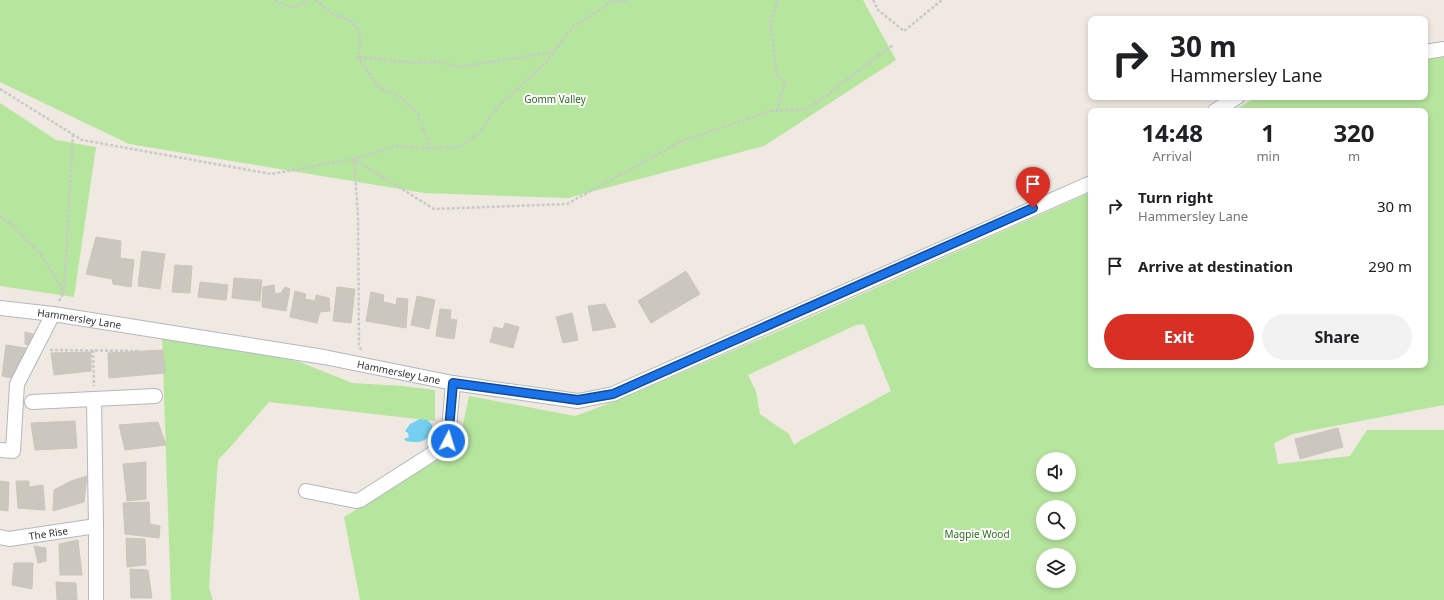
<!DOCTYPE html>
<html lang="en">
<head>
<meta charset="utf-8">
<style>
	:root { --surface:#fff; --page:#f2f2f2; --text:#202124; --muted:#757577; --accent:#d93025 }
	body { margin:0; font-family:"Noto Sans",sans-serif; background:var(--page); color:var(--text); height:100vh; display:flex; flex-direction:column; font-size:15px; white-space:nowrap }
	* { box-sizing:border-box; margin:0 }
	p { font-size:13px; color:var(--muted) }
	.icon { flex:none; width:22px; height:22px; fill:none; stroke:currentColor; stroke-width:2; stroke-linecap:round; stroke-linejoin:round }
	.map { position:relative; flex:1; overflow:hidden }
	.details { position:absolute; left:1088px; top:108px; width:340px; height:260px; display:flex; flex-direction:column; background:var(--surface); border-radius:8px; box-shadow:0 2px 6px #0003 }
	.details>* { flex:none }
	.hud { position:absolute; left:1088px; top:16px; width:340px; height:84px; border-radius:8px; box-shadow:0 2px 6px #0003; background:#fff; color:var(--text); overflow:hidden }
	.fabs { position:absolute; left:1036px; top:452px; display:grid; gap:8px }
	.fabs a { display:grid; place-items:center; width:40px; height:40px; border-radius:50%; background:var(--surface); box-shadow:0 2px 6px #0003; font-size:20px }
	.pin { position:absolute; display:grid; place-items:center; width:34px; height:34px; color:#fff; margin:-41px -17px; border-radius:50% 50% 50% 0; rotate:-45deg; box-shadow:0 0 4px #0007 }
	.pin .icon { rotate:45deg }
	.me { position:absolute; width:44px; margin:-22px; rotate:5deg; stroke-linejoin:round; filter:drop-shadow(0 0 3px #0008) }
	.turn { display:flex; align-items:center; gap:14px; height:84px; padding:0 16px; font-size:18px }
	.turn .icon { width:52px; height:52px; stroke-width:2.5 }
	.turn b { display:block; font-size:28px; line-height:34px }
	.eta { display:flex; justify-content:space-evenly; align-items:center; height:68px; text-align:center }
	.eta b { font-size:24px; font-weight:700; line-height:28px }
	.button { display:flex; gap:8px; margin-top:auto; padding:8px 16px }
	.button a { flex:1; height:46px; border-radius:24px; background:var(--accent); color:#fff; font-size:16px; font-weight:700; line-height:46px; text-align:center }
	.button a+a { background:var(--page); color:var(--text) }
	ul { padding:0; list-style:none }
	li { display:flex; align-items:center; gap:12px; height:60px; padding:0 16px }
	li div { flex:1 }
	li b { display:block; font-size:15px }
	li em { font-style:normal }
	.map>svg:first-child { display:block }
	.green { fill:#b6e59e; fill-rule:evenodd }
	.water { fill:#75cff0 }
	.building { fill:#cbc7bf; stroke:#cbc5ba }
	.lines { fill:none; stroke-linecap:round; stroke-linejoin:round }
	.minor-casing { stroke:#b4b7c1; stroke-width:16 }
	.path { stroke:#c9c9c9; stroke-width:2.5; stroke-dasharray:3 2; stroke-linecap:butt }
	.minor { stroke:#fff; stroke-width:14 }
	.route-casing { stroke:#114b97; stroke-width:10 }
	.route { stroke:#1a73e8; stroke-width:7 }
	.labels { text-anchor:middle; stroke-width:4; stroke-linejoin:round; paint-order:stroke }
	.park-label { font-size:10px; fill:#2c6e1b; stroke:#fff }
	.street-label { font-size:10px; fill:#2e2e2e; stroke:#fff }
</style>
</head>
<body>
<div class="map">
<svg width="1444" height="600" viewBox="0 0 1444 600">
	<rect width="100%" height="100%" fill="#efe9e1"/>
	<g class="green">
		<path d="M0,0H863L896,60L764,146L568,198L424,193L129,144L0,82Z"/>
		<path d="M1444,57V405L1293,434L1274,443L1278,464L1350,456L1367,430H1444V600H360L344,517L463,444L461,434L469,396L575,416L616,401L788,327L1091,192V365H1425V111H1233L1257,97H1425V60ZM864,324L891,391L801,440L794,445L789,434L760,414L756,391L748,375L856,325ZM1043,459H1069V485H1043ZM1043,507H1069V533H1043ZM1043,555H1069V581H1043Z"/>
		<path d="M0,103L56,140L96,147L74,297L0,286Z"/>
		<path d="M162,335L243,349L300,362L352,383L402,386L435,390V421L269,402L233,444L218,460L209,588L213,600H171Z"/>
	</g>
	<path class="water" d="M420,419L428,420L432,425V434C423,443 418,443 406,441L404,439L409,437L408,433L405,431L410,424Z"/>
	<g class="building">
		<path d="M96,237L121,241L120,258L134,260L131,287L113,284L112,279L86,274Z"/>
		<path d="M142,251L165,254L160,289L138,286Z"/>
		<path d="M175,265L192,266L190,293L172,292Z"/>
		<path d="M686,271L700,294L651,323L638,301Z"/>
		<path d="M234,278L262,280L260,301L232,298Z"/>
		<path d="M200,282L228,285L226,300L198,297Z"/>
		<path d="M274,285L275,294L281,293L285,287L290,289L286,311L262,307L263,287Z"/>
		<path d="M337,287L355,289L351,323L333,321Z"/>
		<path d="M295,291L306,294L305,299L315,301L316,295L329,298L330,311L320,312L317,323L290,317Z"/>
		<path d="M371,292L384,295L383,302L393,304L389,325L366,321Z"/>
		<path d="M417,296L435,300L429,329L411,325Z"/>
		<path d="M397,298L408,299L406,328L389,325L393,304L396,305Z"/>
		<path d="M605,304L616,327L593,331L588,306Z"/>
		<path d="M440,309L451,310L450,319L457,320L454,339L436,336Z"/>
		<path d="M572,313L578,340L563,343L556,317Z"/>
		<path d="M505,323L519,327L513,348L490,342L494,327L503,329Z"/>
		<path d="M25,332L37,335L34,346L25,344Z"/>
		<path d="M6,345L32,349L17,379L2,376Z"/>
		<path d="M163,350L165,373L109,378L108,353Z"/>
		<path d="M91,352V371L54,375L51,353Z"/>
		<path d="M75,421L77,448L35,450L31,423Z"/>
		<path d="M158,422L166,445L125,450L119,425Z"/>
		<path d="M1338,428L1343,447L1300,459L1295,439Z"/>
		<path d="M146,462V499L127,501L123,464Z"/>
		<path d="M87,476L84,502L53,511L54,490L71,481Z"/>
		<path d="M0,481L9,482L8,511L0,510Z"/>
		<path d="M16,481H29V487L43,485L45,510L18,508Z"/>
		<path d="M149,502L150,524L160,526L159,538L125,534L123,503Z"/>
		<path d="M126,538L145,539L146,565L127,567Z"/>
		<path d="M78,540L82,575H60L59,544Z"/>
		<path d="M34,546L46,548V561L38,563Z"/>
		<path d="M14,563H33L32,589L12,585Z"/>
		<path d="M130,569L148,570L152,598H131Z"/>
		<path d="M56,582L76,583L77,600H57Z"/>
	</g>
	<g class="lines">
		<g class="minor-casing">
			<g id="minor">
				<path d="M1425,52L1444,49"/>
				<path d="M1215,111L1237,97"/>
				<path id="s1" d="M0,308L53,314L324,357L453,383L578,401L613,394L1091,183"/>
				<path d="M94,399L96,526V600"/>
				<path d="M32,402L155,396"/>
				<path d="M0,450L13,451L17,384L53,314"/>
				<path d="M306,491L356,501L360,500L446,445L448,441L453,383"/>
				<path id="s2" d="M0,537L9,539L96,526"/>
			</g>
		</g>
		<g class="path">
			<path d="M275,0C287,8 296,10 307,0"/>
			<path d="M315,0C323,4 328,11 335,15C338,17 341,16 344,18C363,25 361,41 358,57L379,87L400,97L418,114L430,148"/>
			<path d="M873,0L878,10L904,31L942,0"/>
			<path d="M359,57L413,63L439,62L460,67L553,52"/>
			<path d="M0,89L82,140L271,174L354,159L434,209L567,204L680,142L771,111L808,109L893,45"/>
			<path d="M777,111L785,81L777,76L770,23L778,0"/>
			<path d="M0,216L11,224L42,256L64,292"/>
			<path d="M59,301L64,292L73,134"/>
			<path d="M50,350L139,351"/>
			<path d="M93,350L94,386"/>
			<path d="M361,350L359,345L358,215L354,159L397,146L422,148L460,147L483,129L487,121L499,106L546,62L573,26L585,20L611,2L629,0"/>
		</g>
		<use href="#minor" class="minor"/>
	</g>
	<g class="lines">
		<g class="route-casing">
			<path id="route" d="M448,441L453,383L578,400L613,394L1033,208"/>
		</g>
		<use href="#route" class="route"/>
	</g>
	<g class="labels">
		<g class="park-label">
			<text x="555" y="103">Gomm Valley</text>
			<text x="977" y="538">Magpie Wood</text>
		</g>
		<g class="street-label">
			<text dy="4" stroke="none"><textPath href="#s1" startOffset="80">Hammersley Lane</textPath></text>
			<text dy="4" stroke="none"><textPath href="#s1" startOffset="404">Hammersley Lane</textPath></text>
			<text dy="4" stroke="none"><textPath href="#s2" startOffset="49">The Rise</textPath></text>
		</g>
	</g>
</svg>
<div class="fabs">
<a><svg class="icon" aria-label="sound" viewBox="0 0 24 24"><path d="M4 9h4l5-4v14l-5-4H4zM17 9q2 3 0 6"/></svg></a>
<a><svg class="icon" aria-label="search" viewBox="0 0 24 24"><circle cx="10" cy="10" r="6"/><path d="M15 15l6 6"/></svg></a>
<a><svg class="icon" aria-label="layers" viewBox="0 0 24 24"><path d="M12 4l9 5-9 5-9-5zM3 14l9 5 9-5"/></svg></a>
</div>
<div class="pin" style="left:1033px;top:208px;background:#d93025"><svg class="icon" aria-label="arrive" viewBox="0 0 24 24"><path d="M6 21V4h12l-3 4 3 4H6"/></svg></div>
<svg class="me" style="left:448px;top:441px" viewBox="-20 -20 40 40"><circle r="17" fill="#1a73e8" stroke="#fff" stroke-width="3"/><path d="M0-11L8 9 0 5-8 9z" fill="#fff"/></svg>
<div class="hud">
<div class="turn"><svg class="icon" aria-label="right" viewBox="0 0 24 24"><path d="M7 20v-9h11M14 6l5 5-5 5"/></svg><div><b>30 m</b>Hammersley Lane</div></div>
</div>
<section class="details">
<div class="eta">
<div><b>14:48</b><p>Arrival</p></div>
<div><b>1</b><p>min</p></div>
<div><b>320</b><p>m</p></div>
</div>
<ul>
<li><svg class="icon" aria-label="right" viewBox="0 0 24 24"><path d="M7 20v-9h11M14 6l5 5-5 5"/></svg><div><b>Turn right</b><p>Hammersley Lane</p></div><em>30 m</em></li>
<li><svg class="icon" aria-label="arrive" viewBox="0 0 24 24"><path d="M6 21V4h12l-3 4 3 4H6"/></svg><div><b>Arrive at destination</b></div><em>290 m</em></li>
</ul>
<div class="button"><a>Exit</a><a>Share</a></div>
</section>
</div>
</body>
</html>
